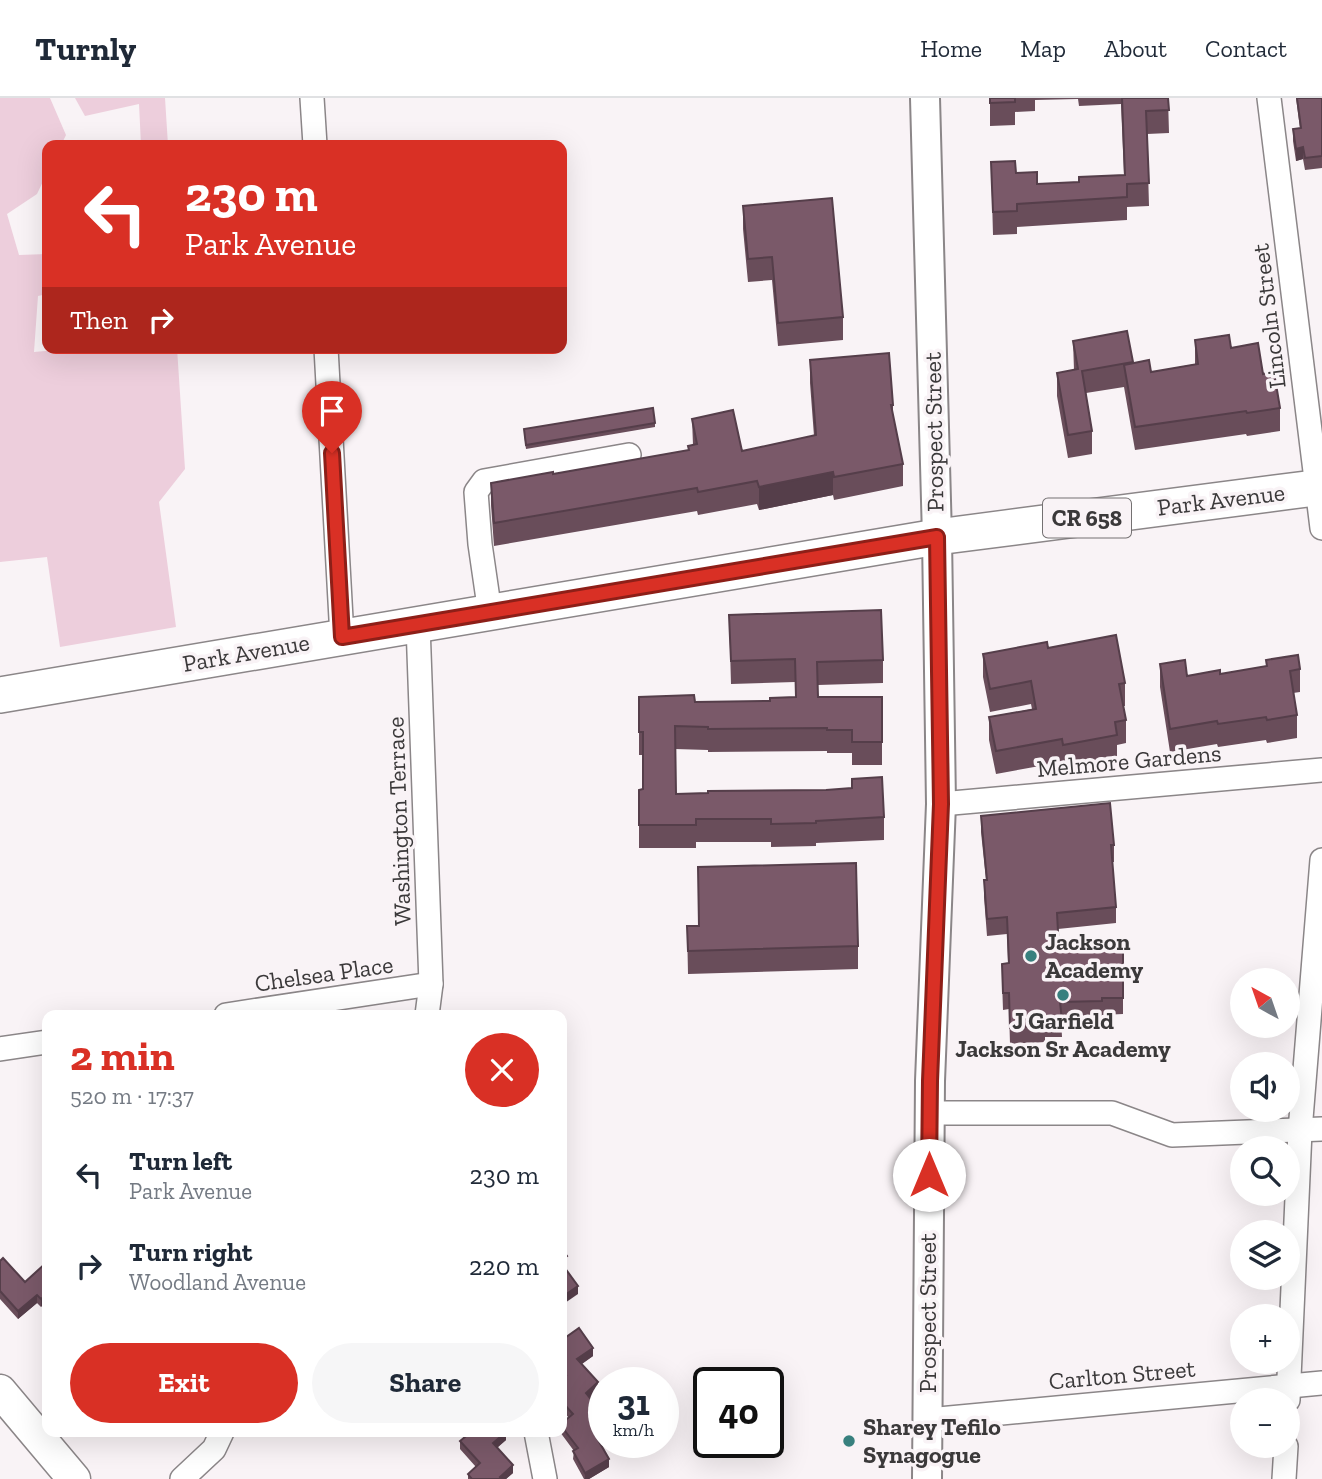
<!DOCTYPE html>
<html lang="en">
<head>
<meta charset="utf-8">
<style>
	:root { --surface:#fff; --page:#f6f6f7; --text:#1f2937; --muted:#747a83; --line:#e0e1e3; --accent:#d93025 }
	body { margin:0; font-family:"Zilla Slab",serif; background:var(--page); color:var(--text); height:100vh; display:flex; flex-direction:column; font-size:26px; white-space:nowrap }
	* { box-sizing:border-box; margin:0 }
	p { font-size:23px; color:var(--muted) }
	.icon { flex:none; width:38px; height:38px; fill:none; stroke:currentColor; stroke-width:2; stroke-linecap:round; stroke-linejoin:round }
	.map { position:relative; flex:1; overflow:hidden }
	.drawer { position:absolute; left:42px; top:912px; width:525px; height:427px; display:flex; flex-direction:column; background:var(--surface); border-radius:14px; box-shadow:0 7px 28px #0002 }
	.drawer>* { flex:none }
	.guide { position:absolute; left:42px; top:42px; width:525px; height:214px; border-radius:14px; box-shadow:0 7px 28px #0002; background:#d93025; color:#fff; overflow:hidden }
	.needle { width:46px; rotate:320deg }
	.buttons { position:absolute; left:1230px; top:870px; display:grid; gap:14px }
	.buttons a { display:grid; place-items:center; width:70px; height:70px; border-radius:50%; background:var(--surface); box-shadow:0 7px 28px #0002; font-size:35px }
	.speed { position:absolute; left:588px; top:1269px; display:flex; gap:14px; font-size:35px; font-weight:700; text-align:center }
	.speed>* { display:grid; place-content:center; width:91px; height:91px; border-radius:50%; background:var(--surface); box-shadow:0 7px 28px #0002; line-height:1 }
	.speed small { font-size:18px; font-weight:400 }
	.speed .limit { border:4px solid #111; border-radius:10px; background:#fff; color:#111 }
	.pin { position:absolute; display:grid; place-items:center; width:60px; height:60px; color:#fff; margin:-72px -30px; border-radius:50% 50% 50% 0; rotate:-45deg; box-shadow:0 0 7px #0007 }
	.pin .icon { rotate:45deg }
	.me { position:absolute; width:77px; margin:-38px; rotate:0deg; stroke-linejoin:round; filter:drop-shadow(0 0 5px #0008) }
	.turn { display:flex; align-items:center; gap:24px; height:147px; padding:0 28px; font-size:32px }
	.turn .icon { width:91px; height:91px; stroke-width:2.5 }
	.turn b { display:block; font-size:49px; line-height:60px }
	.then { display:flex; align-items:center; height:66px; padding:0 28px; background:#0003; gap:14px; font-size:26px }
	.round { display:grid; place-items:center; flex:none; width:74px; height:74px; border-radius:37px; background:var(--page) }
	.overview { display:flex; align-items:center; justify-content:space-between; height:119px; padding:0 28px }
	h1 { font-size:42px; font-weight:700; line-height:52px; color:var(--accent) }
	.primary-button { display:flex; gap:14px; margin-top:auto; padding:14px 28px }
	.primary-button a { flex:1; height:80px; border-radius:42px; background:var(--accent); color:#fff; font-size:28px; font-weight:700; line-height:80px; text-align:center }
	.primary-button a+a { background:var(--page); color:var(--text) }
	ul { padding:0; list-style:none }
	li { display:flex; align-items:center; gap:21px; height:91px; padding:0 28px }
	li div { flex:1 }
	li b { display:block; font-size:26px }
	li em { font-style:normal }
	header { display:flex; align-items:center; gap:42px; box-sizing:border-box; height:98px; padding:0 35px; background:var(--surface); border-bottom:2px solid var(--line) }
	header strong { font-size:33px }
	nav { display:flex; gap:38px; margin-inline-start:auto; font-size:24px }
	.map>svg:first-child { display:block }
	.green { fill:#edcedc }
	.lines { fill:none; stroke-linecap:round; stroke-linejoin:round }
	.minor-casing { stroke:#8b8688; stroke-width:26 }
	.tertiary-casing { stroke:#8b8688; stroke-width:32 }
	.secondary-casing { stroke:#8b8688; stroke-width:35 }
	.primary-casing { stroke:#8b8688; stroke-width:38 }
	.minor { stroke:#fff; stroke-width:23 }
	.tertiary { stroke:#fff; stroke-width:28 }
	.secondary { stroke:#fff; stroke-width:32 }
	.primary { stroke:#fff; stroke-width:35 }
	.wall { fill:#694d5a }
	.shaded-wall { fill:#553e4a }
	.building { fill:#7a5969; stroke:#553e4a; stroke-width:2 }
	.route-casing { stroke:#8d1f18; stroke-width:18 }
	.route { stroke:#d93025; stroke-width:12 }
	.poi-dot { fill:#38807e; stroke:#f9f3f6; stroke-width:2.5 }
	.labels { text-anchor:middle; stroke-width:7; stroke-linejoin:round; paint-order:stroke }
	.shield { fill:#f9f3f6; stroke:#747172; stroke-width:2 }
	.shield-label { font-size:23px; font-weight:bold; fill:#3b393a }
	.street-label { font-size:24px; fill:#3b393a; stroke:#f9f3f6 }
	.poi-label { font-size:24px; font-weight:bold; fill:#3b393a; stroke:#f9f3f6; text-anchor:start }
</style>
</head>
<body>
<header>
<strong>Turnly</strong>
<nav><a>Home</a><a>Map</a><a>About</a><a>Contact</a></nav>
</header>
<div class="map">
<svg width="1322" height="1381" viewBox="0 0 1322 1381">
	<rect width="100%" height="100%" fill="#f9f3f6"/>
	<g class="green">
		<path d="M0,0H50L66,37L61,47H47V75L37,96L7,116L19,157L47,156V196L38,198L34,254L80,250H177L185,371L159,404L176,529L60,549L47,459L0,464Z"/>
		<path d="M75,0H165L168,47H141L139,6L85,18Z"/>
	</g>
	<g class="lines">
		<g class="minor-casing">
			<g id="minor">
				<path d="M312,0L315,47"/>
				<path d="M1269,0L1322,430"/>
				<path d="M326,250L342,539"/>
				<path d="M490,515L480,446L476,394L484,383L629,357"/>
				<path d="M418,527L431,886L427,917"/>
				<path d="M941,706L1322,672"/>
				<path d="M226,917L431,886"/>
				<path d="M0,951L47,944"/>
				<path d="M930,1015H1112L1172,1037L1322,1031"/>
				<path d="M1288,1302L1300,1033L1322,762"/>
				<path d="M928,1322L1322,1285"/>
				<path d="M536,1334L545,1381"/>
				<path d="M182,1381L214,1351L222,1334"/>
				<path d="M1284,1381L1286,1348"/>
			</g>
		</g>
		<g class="tertiary-casing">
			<path id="tertiary" d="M925,0L937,439L941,706L930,983L927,1381"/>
		</g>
		<g class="secondary-casing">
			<path id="secondary" d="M0,1293L74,1381"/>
		</g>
		<g class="primary-casing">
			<path id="primary" d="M0,597L937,439L1322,389"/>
		</g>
		<use href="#minor" class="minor"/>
		<use href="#tertiary" class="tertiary"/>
		<use href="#secondary" class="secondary"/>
		<use href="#primary" class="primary"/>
	</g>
	<g class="wall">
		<path d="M990,0H1168L1169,35L1147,36L1149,108L1127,109V122L1017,129V136L993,137L991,64L1037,86L1079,84L1124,77L1121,6L1079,8L1078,1L1035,2V13L1015,14V27L990,28Z"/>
		<path d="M1296,0H1322V70L1305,72L1303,61L1296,63L1293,43V31L1300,30Z"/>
		<path d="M743,108L843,219V242L778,248L772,182L748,184L743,131Z"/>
		<path d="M1195,242L1231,250L1263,276L1280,310V333L1247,338L1246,336L1135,352L1124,289L1086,295L1092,333V356L1068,360L1057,298V275L1074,272L1073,243L1133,265L1151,274L1195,266Z"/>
		<path d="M810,262L893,307V317L903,366V388L834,402L833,397L759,412L757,406L698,417L697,413L494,448L491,407V385L553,376L688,352V348L693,347L692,321L742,353L814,338L810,285Z"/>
		<path d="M655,325V329L526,351L524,336V331Z"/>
		<path d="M729,517L883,562V585L818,587V599H882V667H852V655H827V653L708,654V652L675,651L676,696L884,719V742L816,745V748L771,749V744H696V750H639V692L643,691V657H639V599L695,604L770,603L795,599V584L731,586Z"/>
		<path d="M1048,550L1125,585V608H1123L1126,622V645L1117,647V660L1063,670L1062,664L996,676L989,642V619L1032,611L1031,606L990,614L983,579V556Z"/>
		<path d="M1266,562L1300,571V594L1293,595L1297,617V640L1267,645L1266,642L1218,649L1217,646L1170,654L1160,589V566L1187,578L1220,576L1266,568Z"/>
		<path d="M981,718L1114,747V764H1112L1116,809V825L1058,831L1059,852L1123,849V916L1102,917V919L1061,920L1062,939H1045V944L1010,946L1009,911L1003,912L1002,882V866L1008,865L1007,836L987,838L984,799V782H986L981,734Z"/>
		<path d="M698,769L858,848V871L688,876L687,828H699Z"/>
		<path d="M47,1124V1142L45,1139V1126Z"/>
		<path d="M0,1163L25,1184L47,1164L41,1209L37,1205L18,1221L0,1201Z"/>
		<path d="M562,1242L593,1258L582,1266L598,1292L590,1299L596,1339L609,1369L589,1381H584L573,1361L574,1353L560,1334H562V1325L569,1320L562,1312Z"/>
		<path d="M465,1334H505L506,1342L497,1350L513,1375L506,1381H468V1376L476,1369L460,1351V1343L468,1336Z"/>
	</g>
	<g class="shaded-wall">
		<path d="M1303,49V61L1296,63V51Z"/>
		<path d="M833,374V397L759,412V389Z"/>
		<path d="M567,1158V1166L562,1170V1162Z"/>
		<path d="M578,1188V1196L562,1207V1199Z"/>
		<path d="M47,1196V1204L41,1209V1201Z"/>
		<path d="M37,1197V1205L18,1221V1213Z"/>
		<path d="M593,1250V1258L577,1269V1261Z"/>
		<path d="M598,1284V1292L586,1303V1295Z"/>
		<path d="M604,1325V1333L593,1341V1333Z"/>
		<path d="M506,1334V1342L493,1353V1345Z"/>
		<path d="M609,1361V1369L589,1381H585V1375Z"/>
		<path d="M513,1367V1375L506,1381H500V1379Z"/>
	</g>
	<g class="building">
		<path d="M990,0H1015V4L990,5Z"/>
		<path d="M1122,0H1168L1169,12L1146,13L1149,85L1127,86V99L1017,106V113L993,114L991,64L1015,63L1016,75L1037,74V86L1079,84V79L1125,77Z"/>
		<path d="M1297,0H1322V58L1305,60L1303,49L1296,51L1293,31L1301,30Z"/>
		<path d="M832,100L843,219L778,225L772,159L748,161L743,108Z"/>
		<path d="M1127,233L1133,264L1082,273L1092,333L1068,337L1057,275L1078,271L1073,243Z"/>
		<path d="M1229,237L1231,250L1258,245L1263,276L1274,274L1280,310L1247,315L1246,313L1135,329L1124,267L1149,262L1151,274L1198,266L1195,242Z"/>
		<path d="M889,255L893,307H891L903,366L834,379L833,374L759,389L757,383L698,394L697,390L494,425L491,385L553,374V376L689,352L688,348L697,346L692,321L733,312L742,353L816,337L810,262Z"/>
		<path d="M653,310L655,325L526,347L524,331Z"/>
		<path d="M881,512L883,562L817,564L818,599H882V644H852V632H827V630L708,631V629L675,628L676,696L708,695V693L826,692L852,690V681L882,679L884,719L816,723V725L771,726V721H696V727H639V692L643,691V634H639V599L694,597L695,604L770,603V600L796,599L795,561L731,563L729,517Z"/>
		<path d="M1116,537L1125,585L1119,586L1126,622L1115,624L1117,637L1063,647L1062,641L996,653L989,619L1036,611L1031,583L990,591L983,556L1047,544L1048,550Z"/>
		<path d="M1298,557L1300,571L1290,573L1297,617L1267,622L1266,619L1218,626L1217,623L1170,631L1160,566L1185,562L1187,578L1220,572V576L1267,568L1266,562Z"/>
		<path d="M1110,705L1114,747H1111L1116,809L1057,815L1059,852L1123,849V900H1102V903L1060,904L1062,923H1045V927L1010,930L1009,895H1003L1002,866L1009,865L1007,819L987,821L984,782H987L981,718Z"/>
		<path d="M856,765L858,848L688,853L687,828H699L698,769Z"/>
		<path d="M562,1151L567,1158L562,1162Z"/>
		<path d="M3,1160L25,1184L47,1164V1196L41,1201L37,1197L18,1213L0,1193V1163Z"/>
		<path d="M562,1166L578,1188L562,1199Z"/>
		<path d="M579,1230L593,1250L577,1261L598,1284L586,1295L604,1317V1325L593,1333L609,1361L585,1375L573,1353L578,1350L562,1329V1325L573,1316L562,1304V1280L566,1277L562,1272V1242Z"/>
		<path d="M471,1334H506L493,1345L513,1367L500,1379L502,1381H472L468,1376L480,1365L460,1343Z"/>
	</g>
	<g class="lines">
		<g class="route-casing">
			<path id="route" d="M332,355L342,539L937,439L941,706L930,983L929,1077"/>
		</g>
		<use href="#route" class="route"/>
	</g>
	<g class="poi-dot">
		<circle cx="1031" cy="858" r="7"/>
		<circle cx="1063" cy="897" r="7"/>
		<circle cx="849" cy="1343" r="7"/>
	</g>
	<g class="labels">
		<rect class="shield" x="1043" y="400.5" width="88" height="39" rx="5"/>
		<g class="shield-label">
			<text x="1087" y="428">CR 658</text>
		</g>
		<g class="street-label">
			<text transform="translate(1269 218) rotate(-97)" y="8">Lincoln Street</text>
			<text transform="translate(934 334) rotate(-91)" y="8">Prospect Street</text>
			<text transform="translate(1221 402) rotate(-7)" y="8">Park Avenue</text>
			<text transform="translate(246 555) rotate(-10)" y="8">Park Avenue</text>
			<text transform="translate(1129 663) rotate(-5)" y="8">Melmore Gardens</text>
			<text transform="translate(399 723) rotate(-92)" y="8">Washington Terrace</text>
			<text transform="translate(324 876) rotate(-8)" y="8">Chelsea Place</text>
			<text transform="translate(928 1215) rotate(-90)" y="8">Prospect Street</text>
			<text transform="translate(1122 1277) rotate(-5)" y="8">Carlton Street</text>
		</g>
		<g class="poi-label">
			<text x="1045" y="852">Jackson<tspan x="1045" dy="28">Academy</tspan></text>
			<text x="1063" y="931" text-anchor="middle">J Garfield<tspan x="1063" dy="28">Jackson Sr Academy</tspan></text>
			<text x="863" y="1337">Sharey Tefilo<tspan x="863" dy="28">Synagogue</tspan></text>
		</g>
	</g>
</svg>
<div class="buttons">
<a><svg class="needle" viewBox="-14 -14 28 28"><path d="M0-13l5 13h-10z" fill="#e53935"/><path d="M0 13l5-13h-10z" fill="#747a83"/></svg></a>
<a><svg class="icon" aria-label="sound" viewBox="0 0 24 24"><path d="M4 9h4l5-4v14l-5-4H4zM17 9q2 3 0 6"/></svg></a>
<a><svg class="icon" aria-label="search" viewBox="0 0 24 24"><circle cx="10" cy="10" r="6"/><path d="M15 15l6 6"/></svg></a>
<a><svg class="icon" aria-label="layers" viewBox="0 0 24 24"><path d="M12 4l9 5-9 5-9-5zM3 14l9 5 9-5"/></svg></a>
<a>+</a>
<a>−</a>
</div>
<div class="speed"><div>31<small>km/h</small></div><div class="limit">40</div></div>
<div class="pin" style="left:332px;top:355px;background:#d93025"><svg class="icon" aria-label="arrive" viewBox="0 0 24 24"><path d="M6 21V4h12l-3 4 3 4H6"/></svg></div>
<svg class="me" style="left:929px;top:1077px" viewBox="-20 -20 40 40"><circle r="19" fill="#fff"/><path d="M0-13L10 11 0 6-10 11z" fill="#d93025"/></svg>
<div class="guide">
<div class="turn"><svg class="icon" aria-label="left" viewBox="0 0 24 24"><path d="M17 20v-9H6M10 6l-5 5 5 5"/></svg><div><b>230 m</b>Park Avenue</div></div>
<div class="then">Then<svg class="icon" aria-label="right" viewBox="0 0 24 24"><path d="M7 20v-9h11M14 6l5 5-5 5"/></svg></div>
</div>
<section class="drawer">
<div class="overview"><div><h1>2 min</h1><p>520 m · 17:37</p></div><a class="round" style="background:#d93025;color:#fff"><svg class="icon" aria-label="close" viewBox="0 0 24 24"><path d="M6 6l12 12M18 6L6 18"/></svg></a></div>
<ul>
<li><svg class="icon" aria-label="left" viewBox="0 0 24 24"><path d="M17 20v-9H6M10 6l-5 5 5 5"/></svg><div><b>Turn left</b><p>Park Avenue</p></div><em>230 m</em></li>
<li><svg class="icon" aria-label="right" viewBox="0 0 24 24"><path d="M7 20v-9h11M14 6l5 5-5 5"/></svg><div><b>Turn right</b><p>Woodland Avenue</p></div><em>220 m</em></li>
</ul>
<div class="primary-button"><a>Exit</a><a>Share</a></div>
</section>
</div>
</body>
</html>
